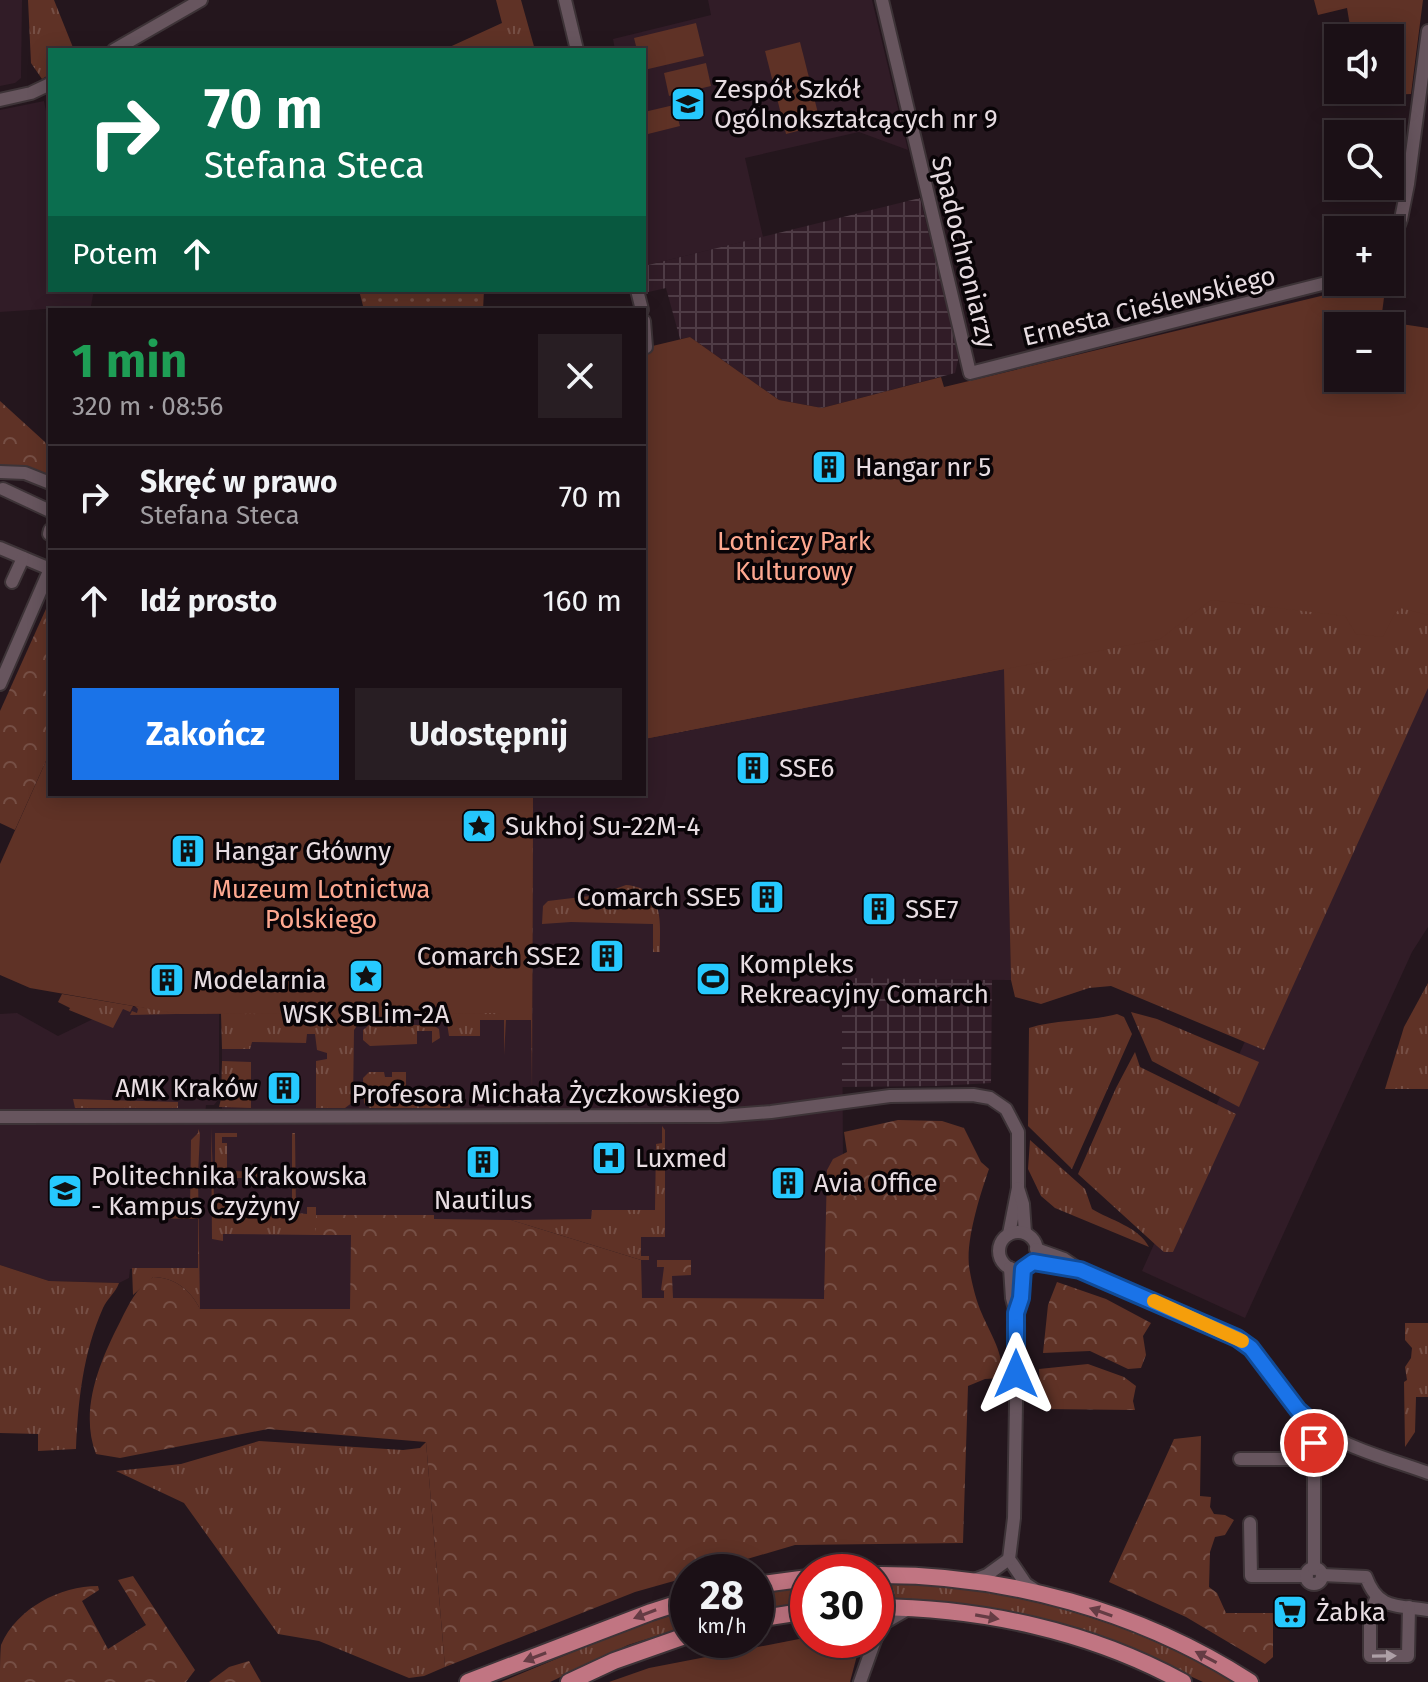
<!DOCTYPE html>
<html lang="pl">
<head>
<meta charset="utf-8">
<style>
	:root { --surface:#1b1016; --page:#281e23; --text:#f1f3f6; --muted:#a09da1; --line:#393035; --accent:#1a73e8 }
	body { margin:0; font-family:"Fira Sans",sans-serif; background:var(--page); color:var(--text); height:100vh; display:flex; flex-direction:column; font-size:30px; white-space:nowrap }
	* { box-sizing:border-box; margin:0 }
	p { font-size:26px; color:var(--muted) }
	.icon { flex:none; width:44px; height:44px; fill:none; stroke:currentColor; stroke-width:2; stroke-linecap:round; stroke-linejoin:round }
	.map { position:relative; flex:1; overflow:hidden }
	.sheet { position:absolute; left:48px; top:308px; width:598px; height:488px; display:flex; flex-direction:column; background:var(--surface); border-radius:0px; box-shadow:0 4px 20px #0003,0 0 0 2px var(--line) }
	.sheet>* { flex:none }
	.banner { position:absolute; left:48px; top:48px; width:598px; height:244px; border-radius:0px; box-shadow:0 4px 20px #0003,0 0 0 2px var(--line); background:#0b6e4f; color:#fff; overflow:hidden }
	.tools { position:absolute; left:1324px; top:24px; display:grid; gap:16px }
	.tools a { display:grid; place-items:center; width:80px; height:80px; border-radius:0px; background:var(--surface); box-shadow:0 4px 20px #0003,0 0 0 2px var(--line); font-size:40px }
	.speed { position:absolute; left:670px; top:1554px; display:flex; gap:16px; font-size:40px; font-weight:700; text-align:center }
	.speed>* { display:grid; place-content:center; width:104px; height:104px; border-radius:50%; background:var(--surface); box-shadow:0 4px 20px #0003,0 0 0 2px var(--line); line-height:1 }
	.speed small { font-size:20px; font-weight:400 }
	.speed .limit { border:12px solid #d22; background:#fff; color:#111 }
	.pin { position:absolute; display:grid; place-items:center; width:68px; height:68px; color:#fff; margin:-34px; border:4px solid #fff; border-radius:50%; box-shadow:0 2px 8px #0007 }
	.me { position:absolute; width:88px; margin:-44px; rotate:0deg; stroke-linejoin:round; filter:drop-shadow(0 0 6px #0008) }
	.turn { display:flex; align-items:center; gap:28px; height:168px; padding:0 24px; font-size:36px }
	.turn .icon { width:104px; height:104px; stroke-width:2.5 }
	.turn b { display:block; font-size:56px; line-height:68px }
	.then { display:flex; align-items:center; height:76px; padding:0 24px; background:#0003; gap:16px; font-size:30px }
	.round { display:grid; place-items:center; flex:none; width:84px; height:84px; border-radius:0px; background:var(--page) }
	.head { display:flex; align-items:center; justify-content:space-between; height:136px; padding:0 24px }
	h1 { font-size:48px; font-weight:700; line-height:60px; color:#1e9e55 }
	.primary-button { display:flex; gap:16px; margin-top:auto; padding:16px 24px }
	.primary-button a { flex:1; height:92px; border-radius:0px; background:var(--accent); color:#fff; font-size:32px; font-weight:700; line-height:92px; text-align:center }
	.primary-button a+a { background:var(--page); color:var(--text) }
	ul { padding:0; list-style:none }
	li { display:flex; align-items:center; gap:24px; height:104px; padding:0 24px; border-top:2px solid var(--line) }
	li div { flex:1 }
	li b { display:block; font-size:30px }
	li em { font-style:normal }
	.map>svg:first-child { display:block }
	.built { fill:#311c27 }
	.industrial { fill:url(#industrial-grid) }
	.grass { fill:url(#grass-tufts) }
	.forest { fill:url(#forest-crowns) }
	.park { fill:#5f3226; fill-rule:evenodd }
	.garden { fill:url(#garden-dots) }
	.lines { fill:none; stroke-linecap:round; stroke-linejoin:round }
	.minor-casing { stroke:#3d3337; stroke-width:16 }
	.major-casing { stroke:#3d3337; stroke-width:20 }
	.minor { stroke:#67555e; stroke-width:12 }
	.major { stroke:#c17582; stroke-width:16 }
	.oneway { fill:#653c44 }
	.oneway2 { fill:#ad9fa6 }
	.route-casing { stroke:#114b97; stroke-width:20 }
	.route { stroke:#1a73e8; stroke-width:14 }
	.slow { stroke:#f59e0b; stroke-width:14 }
	.labels { text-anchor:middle; stroke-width:7; stroke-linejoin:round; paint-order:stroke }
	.poi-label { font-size:26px; fill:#e7dce1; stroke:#090407; text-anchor:start }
	.street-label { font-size:26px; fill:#e7dce1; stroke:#090407 }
	.park-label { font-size:26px; fill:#fea890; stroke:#090407 }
</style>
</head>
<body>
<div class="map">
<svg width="1428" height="1682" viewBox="0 0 1428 1682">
	<defs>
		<pattern id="industrial-grid" width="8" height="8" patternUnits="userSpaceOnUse" patternTransform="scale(2)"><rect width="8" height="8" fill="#311c27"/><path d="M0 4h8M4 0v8" fill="none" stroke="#4f3c46"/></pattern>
		<pattern id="grass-tufts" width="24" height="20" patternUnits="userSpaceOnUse" patternTransform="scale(2)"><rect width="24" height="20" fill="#5f3226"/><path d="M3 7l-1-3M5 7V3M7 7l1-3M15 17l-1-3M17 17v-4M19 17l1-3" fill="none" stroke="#764f45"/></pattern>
		<pattern id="forest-crowns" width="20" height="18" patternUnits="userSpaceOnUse" patternTransform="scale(2)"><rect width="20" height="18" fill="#5f3226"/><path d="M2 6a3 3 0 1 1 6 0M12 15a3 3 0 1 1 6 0" fill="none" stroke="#764f45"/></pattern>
		<pattern id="garden-dots" width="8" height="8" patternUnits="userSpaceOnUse" patternTransform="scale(2)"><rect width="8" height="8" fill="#5f3226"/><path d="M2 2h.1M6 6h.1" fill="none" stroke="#764f45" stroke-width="1.8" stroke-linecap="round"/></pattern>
	</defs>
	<rect width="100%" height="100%" fill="#24161d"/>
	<g class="built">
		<path d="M0,0H22L21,78L15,83L0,86Z"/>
		<path d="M708,0H872L908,150L859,132L745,158L763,237L644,266V50H615L613,39L711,15Z"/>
		<path d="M44,101L50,131V290H94L91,306L0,312V110Z"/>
		<path d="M1428,346V927L1412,952L1245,1318L1142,1271L1306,905L1390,378Z"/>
		<path d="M1005,669L1011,980L842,979L843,1155L825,1299L641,1300L639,1225L353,1224L351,1311L199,1309L196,1269H130L129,1278L119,1283L49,1281L0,1265V1014L17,1013L58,1036L122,1005L179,1014H219V1099L214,1105H206L205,1117L222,1121V1013H532L533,794H644V739Z"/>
	</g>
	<g class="industrial">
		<path d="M920,198L959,356L955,373L822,408L779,400L690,337L680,339L666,288L644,293L648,291L644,266Z"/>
		<path d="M842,978L992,980L991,1083L938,1086L842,1087Z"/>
	</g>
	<g class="grass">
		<path d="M28,0H54L74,50H50V74L42,79L31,63Z"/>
		<path d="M496,0H521L535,50H443L502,23Z"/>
		<path d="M1428,446V688L1264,1050L1111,986L1089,988L1041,1004L1015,997L1011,980L1004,669L644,739V714Z"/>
		<path d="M533,794L532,1090L531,1020H506L504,1055V1020H480V1036H449L447,1023L436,1016L363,1017L354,1030L353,1102L345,1108H316V1061L327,1059V1053L317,1050L315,1034H307L306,1043L252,1042L250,1049H222L221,1013L130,1015L132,1011L137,1013L138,1009L135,1006L179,1013Z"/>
		<path d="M626,885C665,888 660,922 660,952H653V924L571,922L542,924L543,906L548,901L598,895Z"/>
		<path d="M1428,983V1089H1385L1404,1027Z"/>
		<path d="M62,994L133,1006L130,1012L123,1009L113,1028L69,1010L70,1008L58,1002Z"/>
		<path d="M1131,1012L1157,1019L1259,1062L1239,1107L1152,1061Z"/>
		<path d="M1117,1014L1124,1017L1132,1034L1072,1169L1028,1126L1029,1028C1057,1019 1088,1022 1117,1014Z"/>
		<path d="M369,1025H433L439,1029L440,1038L432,1043V1031H417V1044L370,1046L363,1040V1030Z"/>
		<path d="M1135,1052L1140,1067L1236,1114L1173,1252H1164L1157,1246L1078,1174L1116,1088Z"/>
		<path d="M222,1061L251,1062V1108L219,1107L221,1099Z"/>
		<path d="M369,1072H384L385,1077H392V1072H406V1088L411,1089V1094L450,1095V1108H370L364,1103L363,1078Z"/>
		<path d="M73,1099L178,1102V1108H75Z"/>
		<path d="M662,1126L665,1130V1237H641V1256H649V1260H641L511,1220L591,1219L592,1210H655L656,1144L662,1143Z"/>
		<path d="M211,1128L214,1197H221L222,1205H276V1215L292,1214V1133H295L296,1213L307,1214V1207H316V1235L223,1234V1241L212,1239Z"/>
		<path d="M198,1129L200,1133L198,1175L200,1309C190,1289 175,1278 153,1277L133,1295L132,1268H198V1219L142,1218V1210H190L191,1140L198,1133Z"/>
		<path d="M215,1133H237V1137H222V1143H227V1168H224V1171L276,1172V1178H215Z"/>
		<path d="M1030,1140L1085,1189L1092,1209C1110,1220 1139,1227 1149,1247L1055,1208L1041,1196L1028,1169Z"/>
		<path d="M0,1265L49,1281L119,1283C116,1292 107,1299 103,1308C83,1353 78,1401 76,1449L38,1451V1434L0,1433Z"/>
		<path d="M1405,1323H1428V1397H1416L1415,1432L1405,1447L1404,1382L1407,1380L1405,1367L1411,1358L1412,1348L1405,1340Z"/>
		<path d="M259,1441L403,1450L420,1448L426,1442L445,1667L424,1676L409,1678L319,1641L278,1634L184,1503L116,1471L181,1464Z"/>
		<path d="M876,1583C1004,1585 1124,1617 1235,1682H1203L1120,1644L1080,1629L1012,1612L931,1601L876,1599Z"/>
		<path d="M808,1586V1602L756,1610V1593Z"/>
		<path d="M688,1610V1626L628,1645L550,1682H501L626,1630Z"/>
	</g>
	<g class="forest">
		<path d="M0,401L45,442L50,452V476L29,468L0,467Z"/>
		<path d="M50,600V752L15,830L0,823V711Z"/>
		<path d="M898,1120L942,1121L964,1128L981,1162L989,1169C980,1195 966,1239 969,1266C971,1280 976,1301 982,1314C990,1333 1006,1357 1001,1378L985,1379L968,1386L963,1543L795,1545L703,1572H688V1577L635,1592L445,1667L426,1442L268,1429L120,1458L96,1454C79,1410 100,1361 120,1322C129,1304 136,1288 153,1277C175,1278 190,1289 200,1309H350L351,1235H316V1215H434V1219L511,1220L641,1260L642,1298H664V1291L661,1290L664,1267H657V1260H691V1275L672,1276L673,1298L824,1299L827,1170L833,1159L847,1152L844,1132Z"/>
		<path d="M1057,1282L1106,1299L1151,1323L1143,1336L1146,1355L1141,1368L1128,1369L1090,1351L1043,1353L1048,1305Z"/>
		<path d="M1088,1364L1124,1377L1136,1386L1133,1401L1135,1410L1041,1409L1039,1369Z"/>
		<path d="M1201,1436L1200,1496L1211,1497L1210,1507L1214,1514L1225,1515L1234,1520L1225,1535L1215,1537L1210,1552L1209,1587L1217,1593L1226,1613H1273V1657L1265,1664L1186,1617L1109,1582L1174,1439Z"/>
		<path d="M133,1576L195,1670L186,1682H0C0,1671 0,1655 1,1645C17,1608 60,1586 98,1586L99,1590L82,1601L108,1649L146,1625L118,1580Z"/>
		<path d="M249,1661L261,1682H209L229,1667Z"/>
	</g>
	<g class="park">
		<path d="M1314,0H1423L1411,94L1363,96L1362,90H1390V38H1352L1347,8L1318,15Z"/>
		<path d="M696,23L704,56L644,70V50H637L634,38Z"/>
		<path d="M800,42L821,125L786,134L765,51Z"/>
		<path d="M706,63L711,86L669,96L664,73Z"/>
		<path d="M674,105L680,126L644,135V112Z"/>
		<path d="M1379,282H1386L1381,321L1428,328V615L1400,608L1394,615L1383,637L1356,634L1345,616L1211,600L1160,639L644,739V348L690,337L779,400L822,408L941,377L944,387ZM1338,326H1390V378H1338Z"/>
		<path d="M50,752V794H533L532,1013L179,1014L30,988L0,975V864Z"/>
		<path d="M799,1639L858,1640L859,1648L850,1682H609L649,1668Z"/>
	</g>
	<path class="garden" d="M359,290H484L483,310H364Z"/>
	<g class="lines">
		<g class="minor-casing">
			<g id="minor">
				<path d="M565,0L577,50"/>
				<path d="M882,0L970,373L1338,280"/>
				<path d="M114,50L201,0"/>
				<path d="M0,100L31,93L50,84"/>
				<path d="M1390,249L1401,219L1408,184L1428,31"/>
				<path d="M637,290L642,310"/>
				<path d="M644,321L646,347"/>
				<path d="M0,472L25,473L50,483"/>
				<path d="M3,489L50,511"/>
				<path d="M49,534L50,530"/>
				<path d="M0,548L50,569"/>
				<path d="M12,582L23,558"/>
				<path d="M0,684L50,569"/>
				<path d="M0,1117L719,1116L771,1112L890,1096L973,1095L990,1098L1006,1109L1018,1132V1188L1009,1234"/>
				<path d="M1018,1188L1023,1204L1025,1233"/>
				<circle cx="1018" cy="1251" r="19"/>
				<path d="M1036,1249L1064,1259L1080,1270L1237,1338C1268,1356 1279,1393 1305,1417C1337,1447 1388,1458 1428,1473"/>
				<path d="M1033,1262L1077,1269"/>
				<path d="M1010,1268L1012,1298L1016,1313L1017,1347L1014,1518L1009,1559L1026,1584L1038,1592"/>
				<path d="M1016,1313L1021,1298L1023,1269"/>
				<path d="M1240,1459H1313"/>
				<path d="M1250,1523L1251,1576H1307"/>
				<circle cx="1314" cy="1576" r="8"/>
				<path d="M1314,1569V1446L1323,1432"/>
				<path d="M1322,1575L1366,1577C1378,1610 1397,1605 1428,1610"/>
				<path d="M974,1580L987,1575L1009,1559"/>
				<path d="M1376,1599L1370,1613V1656H1408L1409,1607"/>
				<path d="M876,1638L882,1624L908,1609"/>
				<path d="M860,1682L875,1640"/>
			</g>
		</g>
		<g class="major-casing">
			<g id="major">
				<path d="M876,1575C1006,1574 1140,1611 1250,1682"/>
				<path d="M756,1585L808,1578"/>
				<path d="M876,1607C982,1608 1090,1631 1183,1682"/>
				<path d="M756,1619L808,1611"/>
				<path d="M468,1682L651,1612L688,1600"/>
				<path d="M569,1682L614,1661L688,1635"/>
			</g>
		</g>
		<use href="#minor" class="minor"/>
		<use href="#major" class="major"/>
	</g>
	<defs><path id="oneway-solid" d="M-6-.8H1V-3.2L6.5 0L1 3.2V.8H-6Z" transform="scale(2)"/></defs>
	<g class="oneway">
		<use href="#oneway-solid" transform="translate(1101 1612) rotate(-161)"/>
		<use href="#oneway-solid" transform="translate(645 1614) rotate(159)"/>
		<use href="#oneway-solid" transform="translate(987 1617) rotate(10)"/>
		<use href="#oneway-solid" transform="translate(535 1657) rotate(159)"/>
		<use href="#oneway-solid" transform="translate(1206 1657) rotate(-152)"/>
	</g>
	<use class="oneway2" href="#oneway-solid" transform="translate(1384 1656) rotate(-1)"/>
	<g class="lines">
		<g class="route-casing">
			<path id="route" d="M1016,1374V1313L1021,1298L1023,1269L1033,1262L1080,1270L1237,1338L1251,1348L1298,1410L1323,1432L1314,1443"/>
		</g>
		<use href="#route" class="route"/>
		<path class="slow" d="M1154,1301L1242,1341"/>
	</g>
	<defs>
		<g id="school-square" transform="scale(1.8)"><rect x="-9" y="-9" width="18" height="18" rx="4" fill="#26c9fe" stroke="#090407"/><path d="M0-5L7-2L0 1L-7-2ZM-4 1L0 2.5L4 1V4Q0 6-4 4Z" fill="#111"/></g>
		<g id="building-square" transform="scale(1.8)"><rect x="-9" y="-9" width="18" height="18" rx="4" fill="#26c9fe" stroke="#090407"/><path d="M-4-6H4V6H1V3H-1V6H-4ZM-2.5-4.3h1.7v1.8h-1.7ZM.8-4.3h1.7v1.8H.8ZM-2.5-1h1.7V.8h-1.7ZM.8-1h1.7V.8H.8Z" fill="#111"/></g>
		<g id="sight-square" transform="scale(1.8)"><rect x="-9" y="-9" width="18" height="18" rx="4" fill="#26c9fe" stroke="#090407"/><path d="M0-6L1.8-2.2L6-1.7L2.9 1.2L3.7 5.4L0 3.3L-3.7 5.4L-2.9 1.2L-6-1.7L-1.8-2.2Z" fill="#111"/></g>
		<g id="stadium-square" transform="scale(1.8)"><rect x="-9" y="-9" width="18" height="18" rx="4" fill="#26c9fe" stroke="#090407"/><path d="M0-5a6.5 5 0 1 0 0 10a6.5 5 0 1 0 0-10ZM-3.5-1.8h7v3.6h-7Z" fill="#111"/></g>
		<g id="hospital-square" transform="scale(1.8)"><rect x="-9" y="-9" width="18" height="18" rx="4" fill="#26c9fe" stroke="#090407"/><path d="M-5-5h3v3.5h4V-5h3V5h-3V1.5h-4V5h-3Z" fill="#111"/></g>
		<g id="university-square" transform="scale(1.8)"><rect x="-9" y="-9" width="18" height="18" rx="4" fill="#26c9fe" stroke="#090407"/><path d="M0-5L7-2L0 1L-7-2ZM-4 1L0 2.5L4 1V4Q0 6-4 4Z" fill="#111"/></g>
		<g id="supermarket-square" transform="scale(1.8)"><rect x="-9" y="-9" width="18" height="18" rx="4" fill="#26c9fe" stroke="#090407"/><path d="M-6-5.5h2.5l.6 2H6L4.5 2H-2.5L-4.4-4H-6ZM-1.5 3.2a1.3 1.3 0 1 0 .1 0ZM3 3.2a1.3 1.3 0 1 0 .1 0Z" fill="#111"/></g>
	</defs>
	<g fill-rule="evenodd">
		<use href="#school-square" x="688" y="104"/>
		<use href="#building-square" x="829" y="467"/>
		<use href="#building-square" x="753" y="768"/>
		<use href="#sight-square" x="479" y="826"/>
		<use href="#building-square" x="188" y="851"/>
		<use href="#building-square" x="767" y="897"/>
		<use href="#building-square" x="879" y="909"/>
		<use href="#building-square" x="607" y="956"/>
		<use href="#sight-square" x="366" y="976"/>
		<use href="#stadium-square" x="713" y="979"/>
		<use href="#building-square" x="167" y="980"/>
		<use href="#building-square" x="284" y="1088"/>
		<use href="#hospital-square" x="609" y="1158"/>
		<use href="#building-square" x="483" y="1162"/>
		<use href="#building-square" x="788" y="1183"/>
		<use href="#university-square" x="65" y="1191"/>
		<use href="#supermarket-square" x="1290" y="1612"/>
	</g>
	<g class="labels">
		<g class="poi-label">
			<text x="714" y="98">Zespół Szkół<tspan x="714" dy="30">Ogólnokształcących nr 9</tspan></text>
			<text x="855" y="476">Hangar nr 5</text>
			<text x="779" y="777">SSE6</text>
			<text x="505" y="835">Sukhoj Su-22M-4</text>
			<text x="214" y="860">Hangar Główny</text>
			<text x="741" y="906" text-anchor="end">Comarch SSE5</text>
			<text x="905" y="918">SSE7</text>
			<text x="581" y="965" text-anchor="end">Comarch SSE2</text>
			<text x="739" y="973">Kompleks<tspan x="739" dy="30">Rekreacyjny Comarch</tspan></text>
			<text x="193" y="989">Modelarnia</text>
			<text x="366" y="1023" text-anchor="middle">WSK SBLim-2A</text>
			<text x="258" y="1097" text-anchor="end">AMK Kraków</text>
			<text x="635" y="1167">Luxmed</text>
			<text x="91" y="1185">Politechnika Krakowska<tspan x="91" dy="30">- Kampus Czyżyny</tspan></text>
			<text x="814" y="1192">Avia Office</text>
			<text x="483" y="1209" text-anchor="middle">Nautilus</text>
			<text x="1316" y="1621">Żabka</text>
		</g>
		<g class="street-label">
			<text transform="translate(964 252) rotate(76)" y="9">Spadochroniarzy</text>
			<text transform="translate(1149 306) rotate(-14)" y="9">Ernesta Cieślewskiego</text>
			<text x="546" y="1103">Profesora Michała Życzkowskiego</text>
		</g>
		<g class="park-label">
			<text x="794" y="550">Lotniczy Park<tspan x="794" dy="30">Kulturowy</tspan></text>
			<text x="321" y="898">Muzeum Lotnictwa<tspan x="321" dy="30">Polskiego</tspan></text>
		</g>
	</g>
</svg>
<div class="tools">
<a><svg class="icon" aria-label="sound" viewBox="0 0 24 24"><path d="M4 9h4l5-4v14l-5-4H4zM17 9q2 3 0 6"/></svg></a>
<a><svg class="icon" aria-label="search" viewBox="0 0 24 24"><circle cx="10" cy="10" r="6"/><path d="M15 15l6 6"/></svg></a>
<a>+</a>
<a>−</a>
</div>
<div class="speed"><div>28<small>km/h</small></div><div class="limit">30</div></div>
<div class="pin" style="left:1314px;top:1443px;background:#d93025"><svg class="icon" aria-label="arrive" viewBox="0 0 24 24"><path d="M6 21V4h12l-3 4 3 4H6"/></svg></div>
<svg class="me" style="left:1016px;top:1374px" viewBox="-20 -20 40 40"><path d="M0-17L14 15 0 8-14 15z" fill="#1a73e8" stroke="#fff" stroke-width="4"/></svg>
<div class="banner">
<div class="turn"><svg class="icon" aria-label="right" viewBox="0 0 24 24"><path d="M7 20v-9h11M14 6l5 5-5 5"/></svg><div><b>70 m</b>Stefana Steca</div></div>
<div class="then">Potem<svg class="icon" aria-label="ahead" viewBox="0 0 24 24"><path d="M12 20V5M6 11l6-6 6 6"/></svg></div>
</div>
<section class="sheet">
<div class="head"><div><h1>1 min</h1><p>320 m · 08:56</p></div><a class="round"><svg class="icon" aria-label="close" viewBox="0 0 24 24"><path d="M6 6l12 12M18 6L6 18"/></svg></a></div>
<ul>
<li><svg class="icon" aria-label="right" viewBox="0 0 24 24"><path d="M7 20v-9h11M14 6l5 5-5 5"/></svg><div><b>Skręć w prawo</b><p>Stefana Steca</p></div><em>70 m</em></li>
<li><svg class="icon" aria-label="ahead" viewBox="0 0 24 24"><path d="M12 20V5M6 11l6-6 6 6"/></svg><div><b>Idź prosto</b></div><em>160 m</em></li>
</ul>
<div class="primary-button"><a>Zakończ</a><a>Udostępnij</a></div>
</section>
</div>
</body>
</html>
